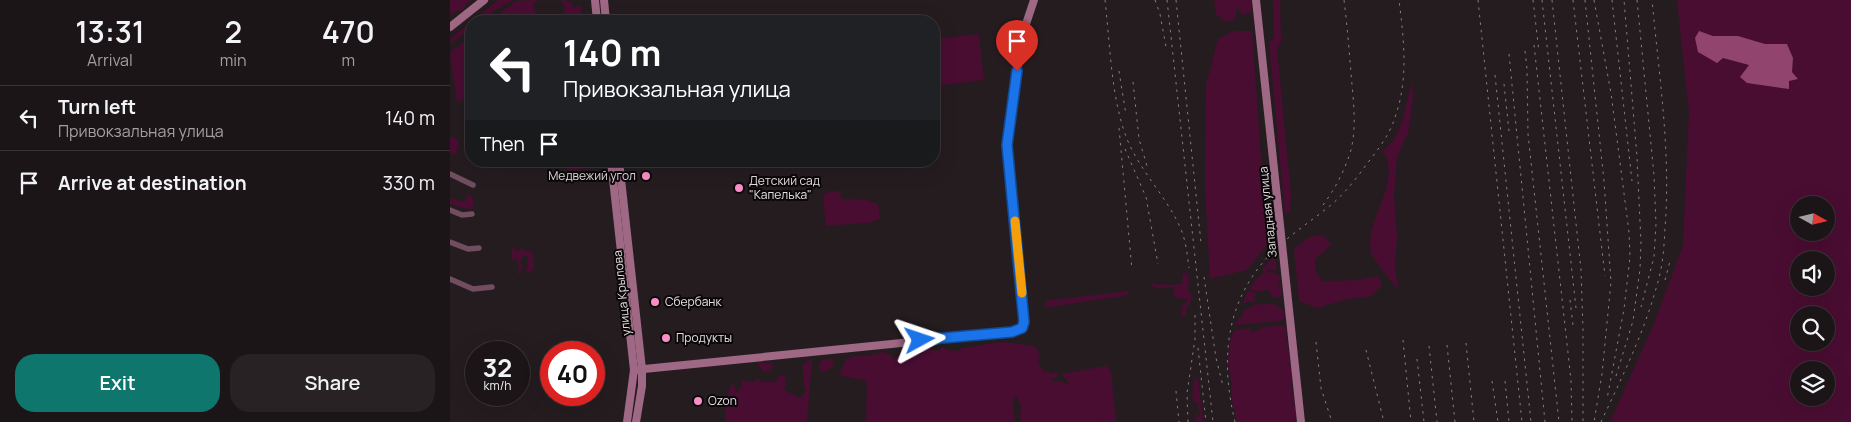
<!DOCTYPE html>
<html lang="en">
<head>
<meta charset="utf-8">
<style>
	:root { --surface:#1c1518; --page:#292225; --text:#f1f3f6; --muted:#a09fa2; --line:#3a3437; --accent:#0f766e }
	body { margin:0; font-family:Manrope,sans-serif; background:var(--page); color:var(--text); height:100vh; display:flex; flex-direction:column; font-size:19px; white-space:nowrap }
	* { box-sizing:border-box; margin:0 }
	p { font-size:16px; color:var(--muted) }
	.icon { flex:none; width:28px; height:28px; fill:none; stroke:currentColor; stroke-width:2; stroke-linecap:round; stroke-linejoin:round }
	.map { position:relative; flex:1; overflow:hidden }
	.panel { display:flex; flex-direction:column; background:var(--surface); width:450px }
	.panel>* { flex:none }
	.banner { position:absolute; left:15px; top:15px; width:475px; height:152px; border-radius:20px; box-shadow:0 5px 20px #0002,0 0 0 1px var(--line); background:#202124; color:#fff; overflow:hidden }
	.needle { width:32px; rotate:98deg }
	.fabs { position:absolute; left:1340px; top:196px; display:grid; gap:10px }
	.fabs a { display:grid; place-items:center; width:45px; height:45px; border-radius:50%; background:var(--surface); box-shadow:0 5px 20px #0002,0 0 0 1px var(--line); font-size:25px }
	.speed { position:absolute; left:15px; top:341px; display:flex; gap:10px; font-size:25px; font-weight:700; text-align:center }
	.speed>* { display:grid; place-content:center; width:65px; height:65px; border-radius:50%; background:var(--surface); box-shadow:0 5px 20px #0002,0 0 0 1px var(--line); line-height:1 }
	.speed small { font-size:12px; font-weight:400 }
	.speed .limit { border:8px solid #d22; background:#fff; color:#111 }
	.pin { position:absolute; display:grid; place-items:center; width:42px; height:42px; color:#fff; margin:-51px -21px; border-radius:50% 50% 50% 0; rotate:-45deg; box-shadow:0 0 5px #0007 }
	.pin .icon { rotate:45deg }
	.me { position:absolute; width:55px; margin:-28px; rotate:85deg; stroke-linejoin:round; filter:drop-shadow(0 0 4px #0008) }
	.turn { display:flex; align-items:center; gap:18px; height:105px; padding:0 15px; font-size:22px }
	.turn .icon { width:65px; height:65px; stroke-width:2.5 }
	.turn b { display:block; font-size:35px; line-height:42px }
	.then { display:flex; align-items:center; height:48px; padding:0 15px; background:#0003; gap:10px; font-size:19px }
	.eta { display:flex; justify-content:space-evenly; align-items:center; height:85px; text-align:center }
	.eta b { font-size:30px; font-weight:600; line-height:35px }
	.primary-button { display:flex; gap:10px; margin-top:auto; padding:10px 15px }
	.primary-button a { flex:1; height:58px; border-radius:20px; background:var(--accent); color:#fff; font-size:20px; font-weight:600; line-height:58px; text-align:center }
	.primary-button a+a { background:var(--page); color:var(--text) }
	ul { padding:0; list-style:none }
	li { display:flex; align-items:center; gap:15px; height:65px; padding:0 15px; border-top:1px solid var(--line) }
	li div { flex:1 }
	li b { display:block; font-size:19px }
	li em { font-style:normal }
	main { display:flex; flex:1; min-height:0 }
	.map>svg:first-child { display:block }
	.green { fill:#4a0d32; fill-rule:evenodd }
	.water { fill:#91446e }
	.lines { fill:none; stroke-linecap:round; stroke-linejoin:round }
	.street { stroke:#704e5f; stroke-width:5.5 }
	.secondary { stroke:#9f6884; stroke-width:8 }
	.rail { stroke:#877f83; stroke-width:1; stroke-dasharray:2.5 5; stroke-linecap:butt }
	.route-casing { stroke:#114b97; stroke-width:12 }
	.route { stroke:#1a73e8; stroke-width:9 }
	.slow { stroke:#f59e0b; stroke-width:9 }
	.poi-dot { fill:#fa8fc7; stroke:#0b0709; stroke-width:2 }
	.labels { text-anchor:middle; stroke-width:4; stroke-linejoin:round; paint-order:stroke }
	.poi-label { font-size:12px; fill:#e4dee1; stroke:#0b0709; text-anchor:start }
	.street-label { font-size:12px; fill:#e4dee1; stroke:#0b0709 }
</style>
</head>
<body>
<main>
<section class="panel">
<div class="eta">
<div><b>13:31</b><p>Arrival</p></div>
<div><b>2</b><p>min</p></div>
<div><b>470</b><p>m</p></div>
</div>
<ul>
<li><svg class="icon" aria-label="left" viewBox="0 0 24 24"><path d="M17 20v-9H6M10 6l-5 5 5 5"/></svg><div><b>Turn left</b><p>Привокзальная улица</p></div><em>140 m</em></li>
<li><svg class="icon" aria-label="arrive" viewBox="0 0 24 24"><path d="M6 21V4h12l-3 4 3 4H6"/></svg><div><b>Arrive at destination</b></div><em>330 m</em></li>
</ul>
<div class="primary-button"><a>Exit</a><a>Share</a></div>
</section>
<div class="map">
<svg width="1401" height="422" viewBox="0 0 1401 422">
	<rect width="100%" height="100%" fill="#251c20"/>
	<g class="green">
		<path d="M0,0H25L18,1L12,11L8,10L0,15Z"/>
		<path d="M48,0H63L45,10L34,19L21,21V28L0,44L1,38Z"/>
		<path d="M87,0L83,5L88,18L86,21H40L66,1Z"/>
		<path d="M111,0L121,2V5L125,8L130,4L132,21H119L114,18L112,21H101L102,18L109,16L112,17L115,9Z"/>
		<path d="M764,0H801L802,9L800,13L792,15L787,6L786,17L784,20L775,22L766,14Z"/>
		<path d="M823,0H830L831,42L827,49L841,194L840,211L835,215L819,42L824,38Z"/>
		<path d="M1227,0H1401V422H1160L1203,326L1233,245L1239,113ZM1249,32L1263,36H1288L1315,44H1337L1343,58L1339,89L1299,65L1273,58ZM1349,205H1376V232H1349ZM1349,260H1376V288H1349ZM1349,315H1376V342H1349ZM1349,370H1376V398H1349Z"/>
		<path d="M784,31H802L817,244L797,270L760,279L755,186L756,85L768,39Z"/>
		<path d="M529,34L534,80L484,86V39Z"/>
		<path d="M21,36V94L18,93L21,98L14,99L7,103L0,53Z"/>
		<path d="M962,82L963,95L961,114L958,133L947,156L944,196L947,237L945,265L948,290C943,283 922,258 921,252C915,220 946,193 937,157L932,153L944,140L952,122Z"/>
		<path d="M3,137L7,139C10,146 8,149 4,156L0,152V138Z"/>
		<path d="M107,161H131L133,169L119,171L116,166L106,163Z"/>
		<path d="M389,191L392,199L417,200L428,204L430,219L417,223L376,226L373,199L375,193Z"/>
		<path d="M18,194L22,196L24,203L22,209H17L0,204V198L15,202Z"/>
		<path d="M871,235L882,244L865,259L866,272L872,281L910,280L928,276L932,285L921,296L894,300L867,308L849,301L844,249L859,237Z"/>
		<path d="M65,247L66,252L72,248L74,251L78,250L83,254L84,268L80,273L75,271L78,267L77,256H73L70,262L73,267L69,274L66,272L69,271L68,259L62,260V249Z"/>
		<path d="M823,258L826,260V271L817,269L816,273L822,272L829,275L830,279L828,285H831L832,296L823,298L818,289L808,292L799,289L806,279L813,274V268Z"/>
		<path d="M734,272L738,275L739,285L737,288C748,300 735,304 736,315L732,318V308L730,306L735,305L738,299L725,298L723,287C715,288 706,291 700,284L724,285L733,283L732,277Z"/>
		<path d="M678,291L679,295L600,307H596L594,305L598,300H603Z"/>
		<path d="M798,291L806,294L804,297L806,300L802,302L799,301L794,304L793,303Z"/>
		<path d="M807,303L811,305C821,301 828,305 835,312L834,318L830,321L785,325L789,318H793L792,314L794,310L798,309V307H802Z"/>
		<path d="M832,325L837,329L836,334L840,362L838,364L841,367C841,374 841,382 842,389C843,399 848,412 845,422H787L782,400L781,379L778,363L780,339L785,330L799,328L801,333L814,327Z"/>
		<path d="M552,342L584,346L590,353L588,363L595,373L599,371L602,374L605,372L608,374L607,378H602L599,380L613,382L618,385L619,383L611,374L656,366L661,371L666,422H648L647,421L646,422H571L570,416L571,407L566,394L562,406L564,410L563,414L566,422H416L417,381L389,375L396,359L404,356H417L433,352L440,355L444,359L456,349L470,352L478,347L484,350L489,351L492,346L497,350L509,351L512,348Z"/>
		<path d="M362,359L357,422H275L276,399L283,381L286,392L291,388L292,379L298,382L305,381L307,378L311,382H327L328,376L334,375L336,381L334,390L350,398L356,391C352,384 355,374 352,365Z"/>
		<path d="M377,359H383L384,365L376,371H371L369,365L372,360Z"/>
		<path d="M310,362L321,364L323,367L318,371L313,372L308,364Z"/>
		<path d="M745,377L748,379L753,422H746L745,408L748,418L750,416L748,403L742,400Z"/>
	</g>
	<path class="water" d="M1249,31L1263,36H1288L1315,44H1337L1343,58L1342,72L1348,79L1339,81V89L1297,83L1290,77L1299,65L1273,58L1267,63L1248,52L1245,38Z"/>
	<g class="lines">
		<g class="street">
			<path d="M0,174L23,185"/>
			<path d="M0,210L12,215L22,214"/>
			<path d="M0,242L18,249L29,248"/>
			<path d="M0,279L23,289L42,287"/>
		</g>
		<g class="secondary">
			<path d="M145,0L147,21"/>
			<path d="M154,0L156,21"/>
			<path d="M806,0L851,422"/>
			<path d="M0,27L34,0"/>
			<path d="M161,161L184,370L177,422"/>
			<path d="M169,161L192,369V386L186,422"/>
			<path d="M184,370L561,332L572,328L574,317L557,145L572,36L584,0"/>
		</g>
		<g class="rail">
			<path d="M655,0C660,43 661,99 677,139C690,171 716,196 730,227C736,240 737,254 739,268"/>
			<path d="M705,0L710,14L716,47"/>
			<path d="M717,0L763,422"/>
			<path d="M726,0L751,243"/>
			<path d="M1028,0L1072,422"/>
			<path d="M1083,0L1089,52"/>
			<path d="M1092,0L1126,308"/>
			<path d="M1102,0L1131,270L1133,329V422"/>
			<path d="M1123,0L1155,276"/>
			<path d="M1135,0L1154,181L1161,282L1152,374L1144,422"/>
			<path d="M1144,0L1161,93L1179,232L1180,257L1174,309L1157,399"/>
			<path d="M1162,0L1182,181"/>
			<path d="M1187,0L1204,175L1206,224L1204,257L1191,307"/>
			<path d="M1084,45L1121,380L1122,422"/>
			<path d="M1075,51L1077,69L1078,134L1109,422"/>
			<path d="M1059,54L1095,422"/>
			<path d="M669,71L676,115"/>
			<path d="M1045,75L1081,422"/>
			<path d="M683,82L689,139L697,166"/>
			<path d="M1054,84L1059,131"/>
			<path d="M669,128L682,270"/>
			<path d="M675,149L696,197L708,264"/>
			<path d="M873,205C885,189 895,170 901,150C907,125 903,98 901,73C899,49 897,24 894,0"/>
			<path d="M754,277L766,358L773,386"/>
			<path d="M1215,280L1220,261"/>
			<path d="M1120,300L1123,325"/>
			<path d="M953,340L961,422"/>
			<path d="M866,342L871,388L882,422"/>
			<path d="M1016,343L1024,422"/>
			<path d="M997,345L1005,422"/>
			<path d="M979,346L987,422"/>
			<path d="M748,348L756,422"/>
			<path d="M916,350L934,422"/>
			<path d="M967,359L974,422"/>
			<path d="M1166,376L1183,321L1190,269L1191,243L1187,157L1174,0"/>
			<path d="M1042,381L1048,422"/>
			<path d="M1055,381L1059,422"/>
			<path d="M726,391L729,422"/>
			<path d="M738,422L737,393L745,339V315"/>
			<path d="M785,422C771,364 774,308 814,261C833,239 859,223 881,205C895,193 906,179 916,165C926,152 939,136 944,120C959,81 954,41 949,0"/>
			<path d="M1151,422C1172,377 1194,333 1207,285C1213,266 1214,247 1215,228C1221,152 1209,75 1202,0"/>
		</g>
	</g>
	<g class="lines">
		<g class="route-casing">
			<path id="route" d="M470,340L562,332L572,328L574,322L557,145L567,71"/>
		</g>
		<use href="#route" class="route"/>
		<path class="slow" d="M565,221L572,293"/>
	</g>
	<g class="poi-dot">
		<circle cx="196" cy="176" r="5"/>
		<circle cx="289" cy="188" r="5"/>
		<circle cx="205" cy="302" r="5"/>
		<circle cx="216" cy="338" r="5"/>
		<circle cx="248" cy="401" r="5"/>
	</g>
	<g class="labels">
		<g class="poi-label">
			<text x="186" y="180" text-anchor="end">Медвежий угол</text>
			<text x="299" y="185">Детский сад<tspan x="299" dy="14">"Капелька"</tspan></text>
			<text x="215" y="306">Сбербанк</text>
			<text x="226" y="342">Продукты</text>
			<text x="258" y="405">Ozon</text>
		</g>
		<g class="street-label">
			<text transform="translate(818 212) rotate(-96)" y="4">Западная улица</text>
			<text transform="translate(172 293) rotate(-96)" y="4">улица Крылова</text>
		</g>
	</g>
</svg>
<div class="fabs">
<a><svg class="needle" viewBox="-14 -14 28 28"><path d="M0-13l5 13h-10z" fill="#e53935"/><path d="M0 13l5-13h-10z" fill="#a09fa2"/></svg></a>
<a><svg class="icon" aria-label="sound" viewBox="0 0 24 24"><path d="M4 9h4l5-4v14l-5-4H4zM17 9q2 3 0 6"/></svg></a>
<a><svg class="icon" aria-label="search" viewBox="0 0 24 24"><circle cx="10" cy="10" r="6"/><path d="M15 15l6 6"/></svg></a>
<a><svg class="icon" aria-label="layers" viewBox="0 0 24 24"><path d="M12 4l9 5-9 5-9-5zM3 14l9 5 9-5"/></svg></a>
</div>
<div class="speed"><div>32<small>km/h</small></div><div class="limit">40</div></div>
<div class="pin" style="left:567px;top:71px;background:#d93025"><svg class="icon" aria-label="arrive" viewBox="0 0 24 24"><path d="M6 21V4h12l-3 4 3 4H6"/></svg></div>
<svg class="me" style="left:470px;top:340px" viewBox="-20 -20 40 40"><path d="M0-17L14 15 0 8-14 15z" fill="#1a73e8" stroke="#fff" stroke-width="4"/></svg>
<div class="banner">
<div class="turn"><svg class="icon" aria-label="left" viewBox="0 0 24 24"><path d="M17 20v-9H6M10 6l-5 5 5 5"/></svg><div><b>140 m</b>Привокзальная улица</div></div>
<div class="then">Then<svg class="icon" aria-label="arrive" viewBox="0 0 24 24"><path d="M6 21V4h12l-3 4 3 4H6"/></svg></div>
</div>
</div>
</main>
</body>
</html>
